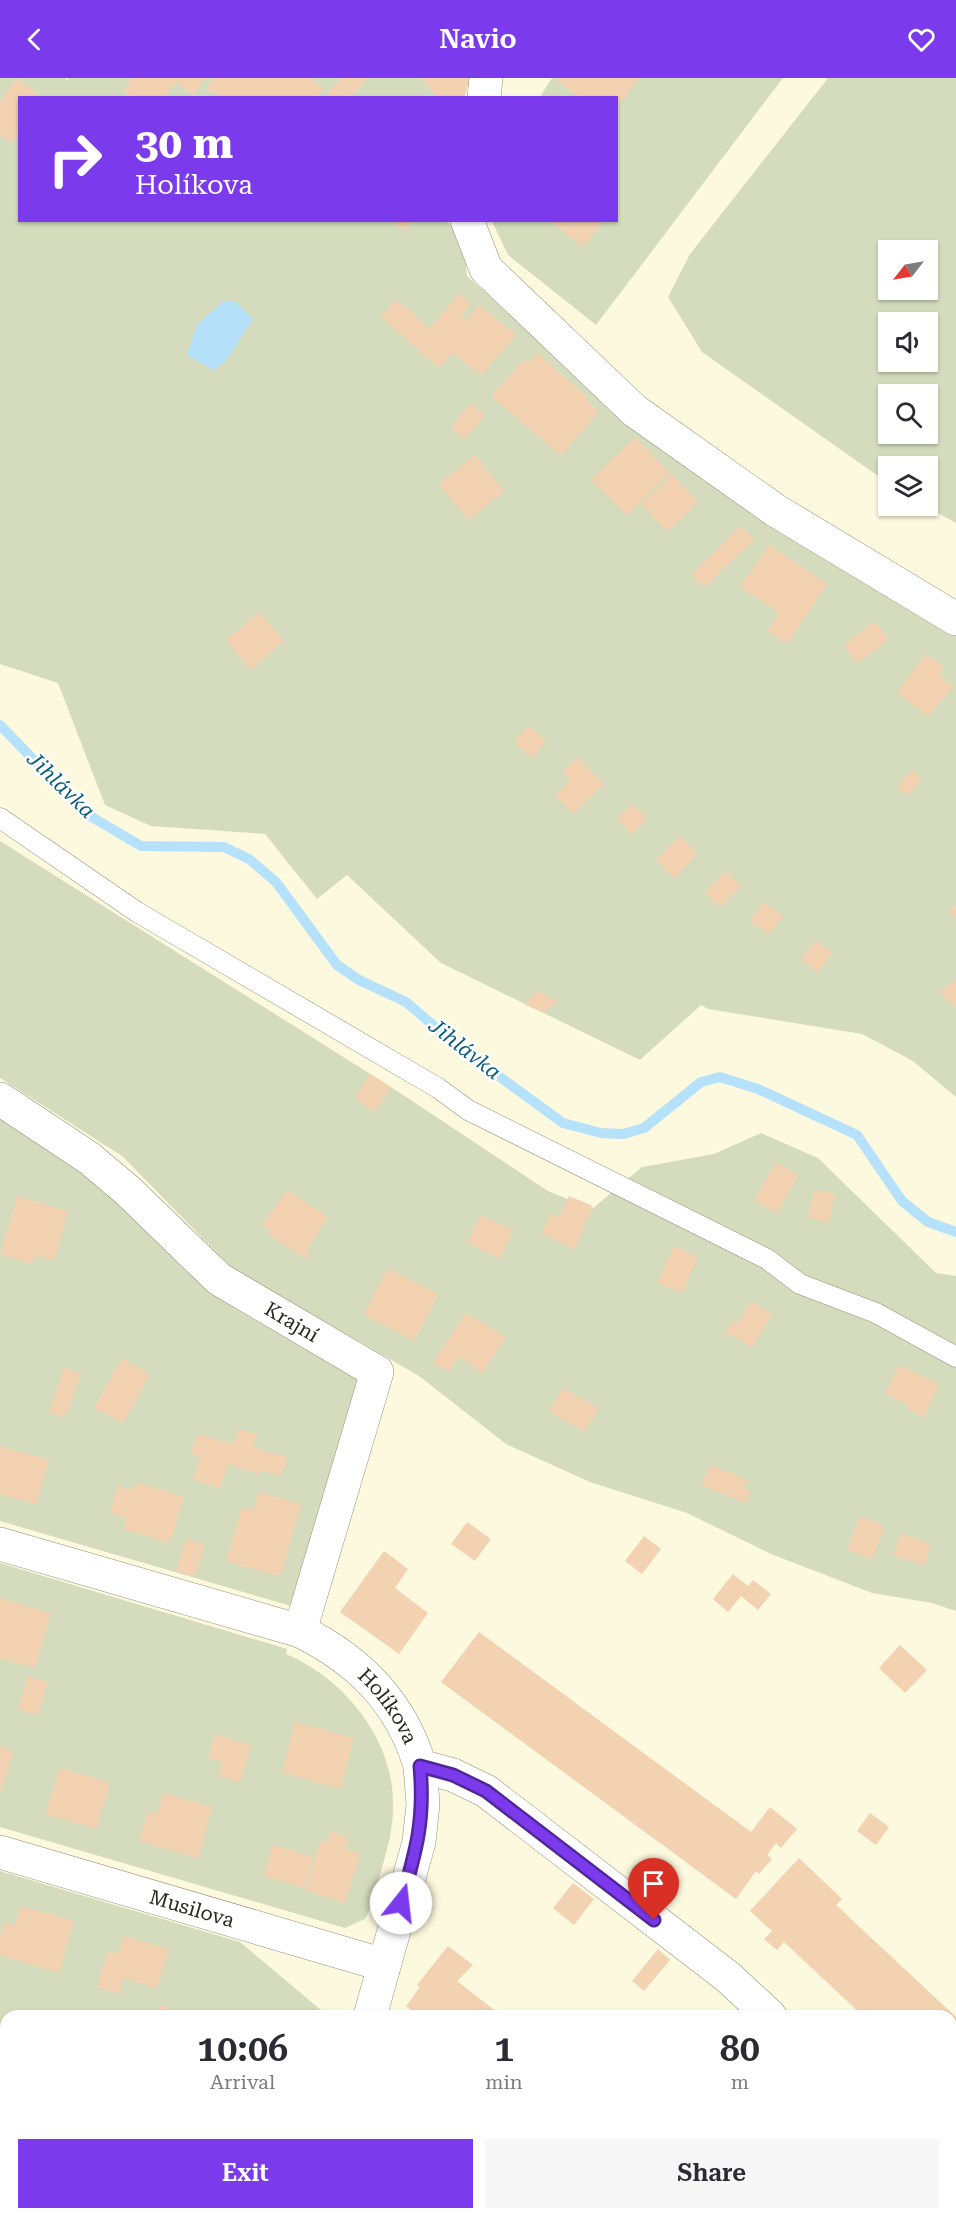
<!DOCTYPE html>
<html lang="en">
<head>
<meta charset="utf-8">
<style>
	:root { --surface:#fff; --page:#f7f7f7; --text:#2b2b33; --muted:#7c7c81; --accent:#7c3aed }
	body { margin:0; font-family:"Roboto Serif",serif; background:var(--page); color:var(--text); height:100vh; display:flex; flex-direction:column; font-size:22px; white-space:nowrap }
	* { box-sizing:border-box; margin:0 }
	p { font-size:20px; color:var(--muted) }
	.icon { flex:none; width:33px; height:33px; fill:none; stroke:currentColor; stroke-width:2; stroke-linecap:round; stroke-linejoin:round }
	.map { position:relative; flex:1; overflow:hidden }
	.panel { position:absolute; left:0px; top:1932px; width:957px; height:210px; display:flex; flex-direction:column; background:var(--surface); border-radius:18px 18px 0 0; box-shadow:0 2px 4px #0004 }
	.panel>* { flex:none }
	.banner { position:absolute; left:18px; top:18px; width:600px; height:126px; border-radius:0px; box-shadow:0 2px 4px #0004; background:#7c3aed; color:#fff; overflow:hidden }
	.needle { width:39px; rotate:239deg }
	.tools { position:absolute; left:878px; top:162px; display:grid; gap:12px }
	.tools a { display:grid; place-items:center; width:60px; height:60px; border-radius:0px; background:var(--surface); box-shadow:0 2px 4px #0004; font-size:30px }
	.pin { position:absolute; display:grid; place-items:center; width:51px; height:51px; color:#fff; margin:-62px -26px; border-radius:50% 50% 50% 0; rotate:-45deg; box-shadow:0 0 6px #0007 }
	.pin .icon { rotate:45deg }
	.me { position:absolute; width:66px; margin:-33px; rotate:16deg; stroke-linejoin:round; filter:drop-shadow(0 0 4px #0008) }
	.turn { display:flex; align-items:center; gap:21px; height:126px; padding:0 18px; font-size:27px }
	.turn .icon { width:78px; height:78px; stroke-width:2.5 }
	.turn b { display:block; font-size:42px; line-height:51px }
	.eta { display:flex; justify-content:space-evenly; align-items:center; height:102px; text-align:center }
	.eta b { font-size:36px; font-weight:600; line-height:42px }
	.primary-button { display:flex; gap:12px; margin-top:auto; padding:12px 18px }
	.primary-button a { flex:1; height:69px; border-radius:0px; background:var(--accent); color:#fff; font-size:24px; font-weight:600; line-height:69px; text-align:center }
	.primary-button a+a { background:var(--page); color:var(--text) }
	header { display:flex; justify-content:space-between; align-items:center; height:78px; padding:0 18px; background:var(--accent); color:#fff; font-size:27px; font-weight:600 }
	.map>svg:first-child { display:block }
	.green { fill:#d5dcbd; fill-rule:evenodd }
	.water { fill:#b5e2fa }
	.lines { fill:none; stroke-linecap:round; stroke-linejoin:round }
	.stream { stroke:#b5e2fa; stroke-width:10 }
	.building { fill:#f2d2b0 }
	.lane-casing { stroke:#94917a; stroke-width:21 }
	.street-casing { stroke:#94917a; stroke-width:34 }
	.lane { stroke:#fff; stroke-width:20 }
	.street { stroke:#fff; stroke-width:33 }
	.route-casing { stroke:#51269a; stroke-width:15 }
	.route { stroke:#7c3aed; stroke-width:10 }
	.labels { text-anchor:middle; stroke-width:5; stroke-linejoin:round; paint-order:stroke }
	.street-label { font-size:20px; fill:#29281e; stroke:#fff }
	.water-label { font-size:21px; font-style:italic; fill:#0a5a7b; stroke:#fff }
</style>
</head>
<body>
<header><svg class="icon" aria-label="back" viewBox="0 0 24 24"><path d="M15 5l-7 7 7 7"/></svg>Navio<svg class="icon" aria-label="heart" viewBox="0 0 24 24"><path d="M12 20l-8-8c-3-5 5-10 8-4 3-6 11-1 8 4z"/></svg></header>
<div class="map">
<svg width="956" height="2142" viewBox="0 0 956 2142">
	<rect width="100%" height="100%" fill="#fdf9df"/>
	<g class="green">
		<path d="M0,0H65L67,2L69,0H470L464,20H20V142L446,143C464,158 465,176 467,198L570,288L956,556V1019L913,983L862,956L708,931L701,927L640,982L441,885L347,797L317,821L265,756L151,748L105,727L58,605L0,586Z"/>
		<path d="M552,0H783L596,247L508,177L492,143L616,142V20L540,19Z"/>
		<path d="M828,0H956V445L925,428H927V388H888V405L702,274L668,219L690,176ZM927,172V212H888V172ZM927,244V284H888V244ZM927,316V356H888V316Z"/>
		<path d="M0,763L391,1009L548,1113L592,1131L642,1089L714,1076L761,1055L818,1080L936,1195L956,1198V1533L932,1525L872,1515L771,1476L687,1435L590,1404L506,1366L419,1298L231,1189L122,1078L0,1000Z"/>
		<path d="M0,1041L113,1116L361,1299L298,1530L0,1443Z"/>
		<path d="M0,1485L287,1571L286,1576C343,1600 392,1659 393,1723C394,1748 388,1769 381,1793C376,1809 374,1827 365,1841L345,1850L0,1749Z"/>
		<path d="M0,1793L240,1864L328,1938H6V2060L0,2058Z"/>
		<path d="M122,2136H302V2142H124Z"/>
	</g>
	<path class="water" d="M223,223H235L253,241L225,284L213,292L187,277L197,247Z"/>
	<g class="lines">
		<path class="stream" d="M0,647L85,735L141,768L224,769L249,781L276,804L337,887L359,902L406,924L456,967L563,1045L601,1055L623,1056L644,1050L701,1004L720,999L758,1011L857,1057L902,1123L928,1144L956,1154"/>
	</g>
	<g class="building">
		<path d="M17,0L43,20H20V55L12,65L0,57V23Z"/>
		<path d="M132,0H205L193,18L176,4L164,20H132L123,13Z"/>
		<path d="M214,0H309L324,10L317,20H219L207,10Z"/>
		<path d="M341,0H369L349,20H323Z"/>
		<path d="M421,0H470L464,20H438Z"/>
		<path d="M558,0H640L616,30V20H579L557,2Z"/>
		<path d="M390,142H413L405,153Z"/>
		<path d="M549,142H604L583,169Z"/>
		<path d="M459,215L471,226L461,237L466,242L479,226L516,257L481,298L453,275L439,290L381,239L396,221L430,251Z"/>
		<path d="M537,275L588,319L586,321L599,333L561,378L491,318L524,281L528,285Z"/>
		<path d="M471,325L485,337L464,361L451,349Z"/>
		<path d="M635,359L670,395L627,437L591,402Z"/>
		<path d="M475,377L504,413L469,442L439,406Z"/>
		<path d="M672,396L698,424L667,454L641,426Z"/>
		<path d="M741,448L755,461L704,509L691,496Z"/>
		<path d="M769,466L827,506L787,566L767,553L779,535L740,509Z"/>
		<path d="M259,534L284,563L251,592L226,562Z"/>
		<path d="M875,543L888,562L857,585L844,567Z"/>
		<path d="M926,576L944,590L939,596L953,609L928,639L897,614Z"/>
		<path d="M528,647L546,663L532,680L515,664Z"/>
		<path d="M577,679L604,706L573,736L555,717L571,702L562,694Z"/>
		<path d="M912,692L922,702L907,718L897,709Z"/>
		<path d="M632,726L647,741L632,756L617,741Z"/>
		<path d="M680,758L698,776L674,800L656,782Z"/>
		<path d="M726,793L741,808L720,829L705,814Z"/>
		<path d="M763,824L783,838L769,856L750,843Z"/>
		<path d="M956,827V841L949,833Z"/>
		<path d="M815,863L832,875L818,894L801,882Z"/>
		<path d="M956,901V929L955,930L940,914Z"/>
		<path d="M538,913L557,923L544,935L524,926Z"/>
		<path d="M370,996L391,1009L375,1034L355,1020Z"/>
		<path d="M776,1084L798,1097L777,1135L754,1122Z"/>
		<path d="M287,1112L328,1139L306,1173L310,1175L306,1181L268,1156L271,1153L262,1147Z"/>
		<path d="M814,1112L835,1116L829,1145L808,1140Z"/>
		<path d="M17,1118L68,1133L54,1183L35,1177L32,1186L0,1176Z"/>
		<path d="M569,1118L593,1128L575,1171L542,1156L551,1135L559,1139Z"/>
		<path d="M480,1137L513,1152L500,1181L467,1165Z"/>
		<path d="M674,1168L698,1179L682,1215L657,1205Z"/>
		<path d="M387,1190L438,1216L415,1263L364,1237Z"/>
		<path d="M751,1223L772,1236L752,1270L729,1255L727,1259L724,1257L732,1243L737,1246Z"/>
		<path d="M466,1235L506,1259L482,1296L459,1278L448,1294L433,1284Z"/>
		<path d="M122,1280L150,1296L123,1345L94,1330Z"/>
		<path d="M899,1287L939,1306L924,1339L907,1331L909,1327L885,1316Z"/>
		<path d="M64,1290L81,1296L65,1340L49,1334Z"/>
		<path d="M563,1310L599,1330L584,1354L549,1333Z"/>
		<path d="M238,1351L257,1356L253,1370L287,1379L281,1398L261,1392L259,1396L228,1386L221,1410L193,1402L200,1378L191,1375L197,1356L233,1366Z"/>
		<path d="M0,1368L49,1382L36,1426L0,1416Z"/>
		<path d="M710,1387L748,1402L744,1410L751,1413L745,1425L702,1407Z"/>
		<path d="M137,1404L184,1419L170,1465L123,1451L127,1440L110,1435L118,1407L134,1412Z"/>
		<path d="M258,1414L301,1426L281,1498L226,1484L242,1429L254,1432Z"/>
		<path d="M860,1438L884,1448L873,1481L847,1472Z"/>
		<path d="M467,1444L491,1461L475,1483L451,1466Z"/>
		<path d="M901,1455L931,1467L924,1487L893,1477Z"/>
		<path d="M644,1458L661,1471L642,1496L625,1483Z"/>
		<path d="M186,1461L205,1467L195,1498L176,1493Z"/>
		<path d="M384,1473L408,1491L395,1510L428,1535L399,1576L340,1534Z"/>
		<path d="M733,1496L748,1508L753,1502L771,1516L758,1532L741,1518L728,1534L713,1521Z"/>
		<path d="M0,1520L51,1535L35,1590L0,1580Z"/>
		<path d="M479,1554L751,1754L770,1729L797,1751L781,1770L776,1765L767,1777L772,1781L759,1796L756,1793L736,1821L441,1604Z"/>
		<path d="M900,1567L927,1592L905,1615L879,1590Z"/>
		<path d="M28,1598L48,1604L38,1637L18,1631Z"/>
		<path d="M295,1644L354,1660L341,1711L282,1694Z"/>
		<path d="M215,1656L251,1667L240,1704L218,1698L222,1684L208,1679Z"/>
		<path d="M0,1669L13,1673L1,1714H0Z"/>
		<path d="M60,1690L110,1705L96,1751L45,1736Z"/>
		<path d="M163,1715L212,1729L198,1780L139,1763L148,1733L157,1736Z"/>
		<path d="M870,1735L889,1749L876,1767L857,1753Z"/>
		<path d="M330,1753L348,1759L345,1771L360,1776L345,1825L305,1812L320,1764L326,1765Z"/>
		<path d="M273,1767L313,1779L304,1810L264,1798Z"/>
		<path d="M799,1780L842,1821L836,1827L956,1939V2025L951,2020V1938H863L784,1864L777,1872L764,1861L772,1853L750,1833Z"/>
		<path d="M573,1805L594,1821L574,1847L553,1830Z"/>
		<path d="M21,1828L74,1843L59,1895L0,1877V1858L4,1844L15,1847Z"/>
		<path d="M124,1858L169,1871L157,1910L123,1900L119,1916L97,1909L108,1873L118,1876Z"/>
		<path d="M448,1868L473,1887L457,1903L502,1938H418L406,1928L420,1909L417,1907Z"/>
		<path d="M658,1871L670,1882L644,1913L632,1903Z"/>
		<path d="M160,1927L175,1932L174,1938H157Z"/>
		<path d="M263,1930L289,1937V1938H261Z"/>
		<path d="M380,2136H507L514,2142H387Z"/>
		<path d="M649,2136H735L730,2140L733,2142H656Z"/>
		<path d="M892,2136H929L920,2142H891L889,2138Z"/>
	</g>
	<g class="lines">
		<g class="lane-casing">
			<g id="lane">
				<path d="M0,740L137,834L438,1010L468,1032L767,1181L800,1206L876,1235L956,1279"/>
				<path d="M0,2128L6,2136"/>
			</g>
		</g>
		<g class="street-casing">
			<g id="street">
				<path d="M484,20L486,0"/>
				<path d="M467,142L486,191L635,333L775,432L956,541"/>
				<path id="s1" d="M0,1021L89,1080L127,1112L219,1201L377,1294L300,1553"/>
				<path id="s2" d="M0,1466L300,1553C359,1582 401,1624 420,1688L453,1697L486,1713L728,1899L770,1938"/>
				<path id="s3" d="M0,1774L384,1887"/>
				<path d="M370,1938L419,1764L423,1726L420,1688"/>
				<path d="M951,2109L956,2114"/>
				<path d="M551,2136L558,2142"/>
				<path d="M328,2142V2136"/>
			</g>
		</g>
		<use href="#lane" class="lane"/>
		<use href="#street" class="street"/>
	</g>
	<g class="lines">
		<g class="route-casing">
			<path id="route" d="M401,1825C416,1773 425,1743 420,1688L453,1697L486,1713L654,1842"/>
		</g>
		<use href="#route" class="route"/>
	</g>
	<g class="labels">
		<g class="street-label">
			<text dy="7" stroke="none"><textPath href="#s1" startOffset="369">Krajní</textPath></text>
			<text dy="7" stroke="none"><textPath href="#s2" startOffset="430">Holíkova</textPath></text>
			<text dy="7" stroke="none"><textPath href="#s3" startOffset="200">Musilova</textPath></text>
		</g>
		<g class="water-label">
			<text transform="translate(61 707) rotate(44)" y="7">Jihlávka</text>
			<text transform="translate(465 971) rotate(38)" y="7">Jihlávka</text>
		</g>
	</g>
</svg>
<div class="tools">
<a><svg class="needle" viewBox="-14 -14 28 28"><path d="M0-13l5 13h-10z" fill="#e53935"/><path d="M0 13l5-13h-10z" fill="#7c7c81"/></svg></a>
<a><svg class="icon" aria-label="sound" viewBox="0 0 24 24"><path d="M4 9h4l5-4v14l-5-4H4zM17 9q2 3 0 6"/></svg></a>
<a><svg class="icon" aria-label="search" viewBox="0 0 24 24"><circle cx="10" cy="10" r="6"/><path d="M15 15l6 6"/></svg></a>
<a><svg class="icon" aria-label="layers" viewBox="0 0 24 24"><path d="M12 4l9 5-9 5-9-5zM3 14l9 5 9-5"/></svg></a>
</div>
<div class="pin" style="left:654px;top:1842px;background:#d93025"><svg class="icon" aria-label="arrive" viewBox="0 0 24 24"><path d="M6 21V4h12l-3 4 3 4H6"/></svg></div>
<svg class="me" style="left:401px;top:1825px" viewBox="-20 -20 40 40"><circle r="19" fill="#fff"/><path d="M0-13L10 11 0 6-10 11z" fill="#7c3aed"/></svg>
<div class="banner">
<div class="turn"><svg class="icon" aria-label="right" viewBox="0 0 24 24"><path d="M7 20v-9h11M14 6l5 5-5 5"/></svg><div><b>30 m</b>Holíkova</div></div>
</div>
<section class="panel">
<div class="eta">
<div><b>10:06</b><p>Arrival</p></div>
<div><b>1</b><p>min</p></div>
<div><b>80</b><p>m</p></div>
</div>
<div class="primary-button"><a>Exit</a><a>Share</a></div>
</section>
</div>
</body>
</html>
